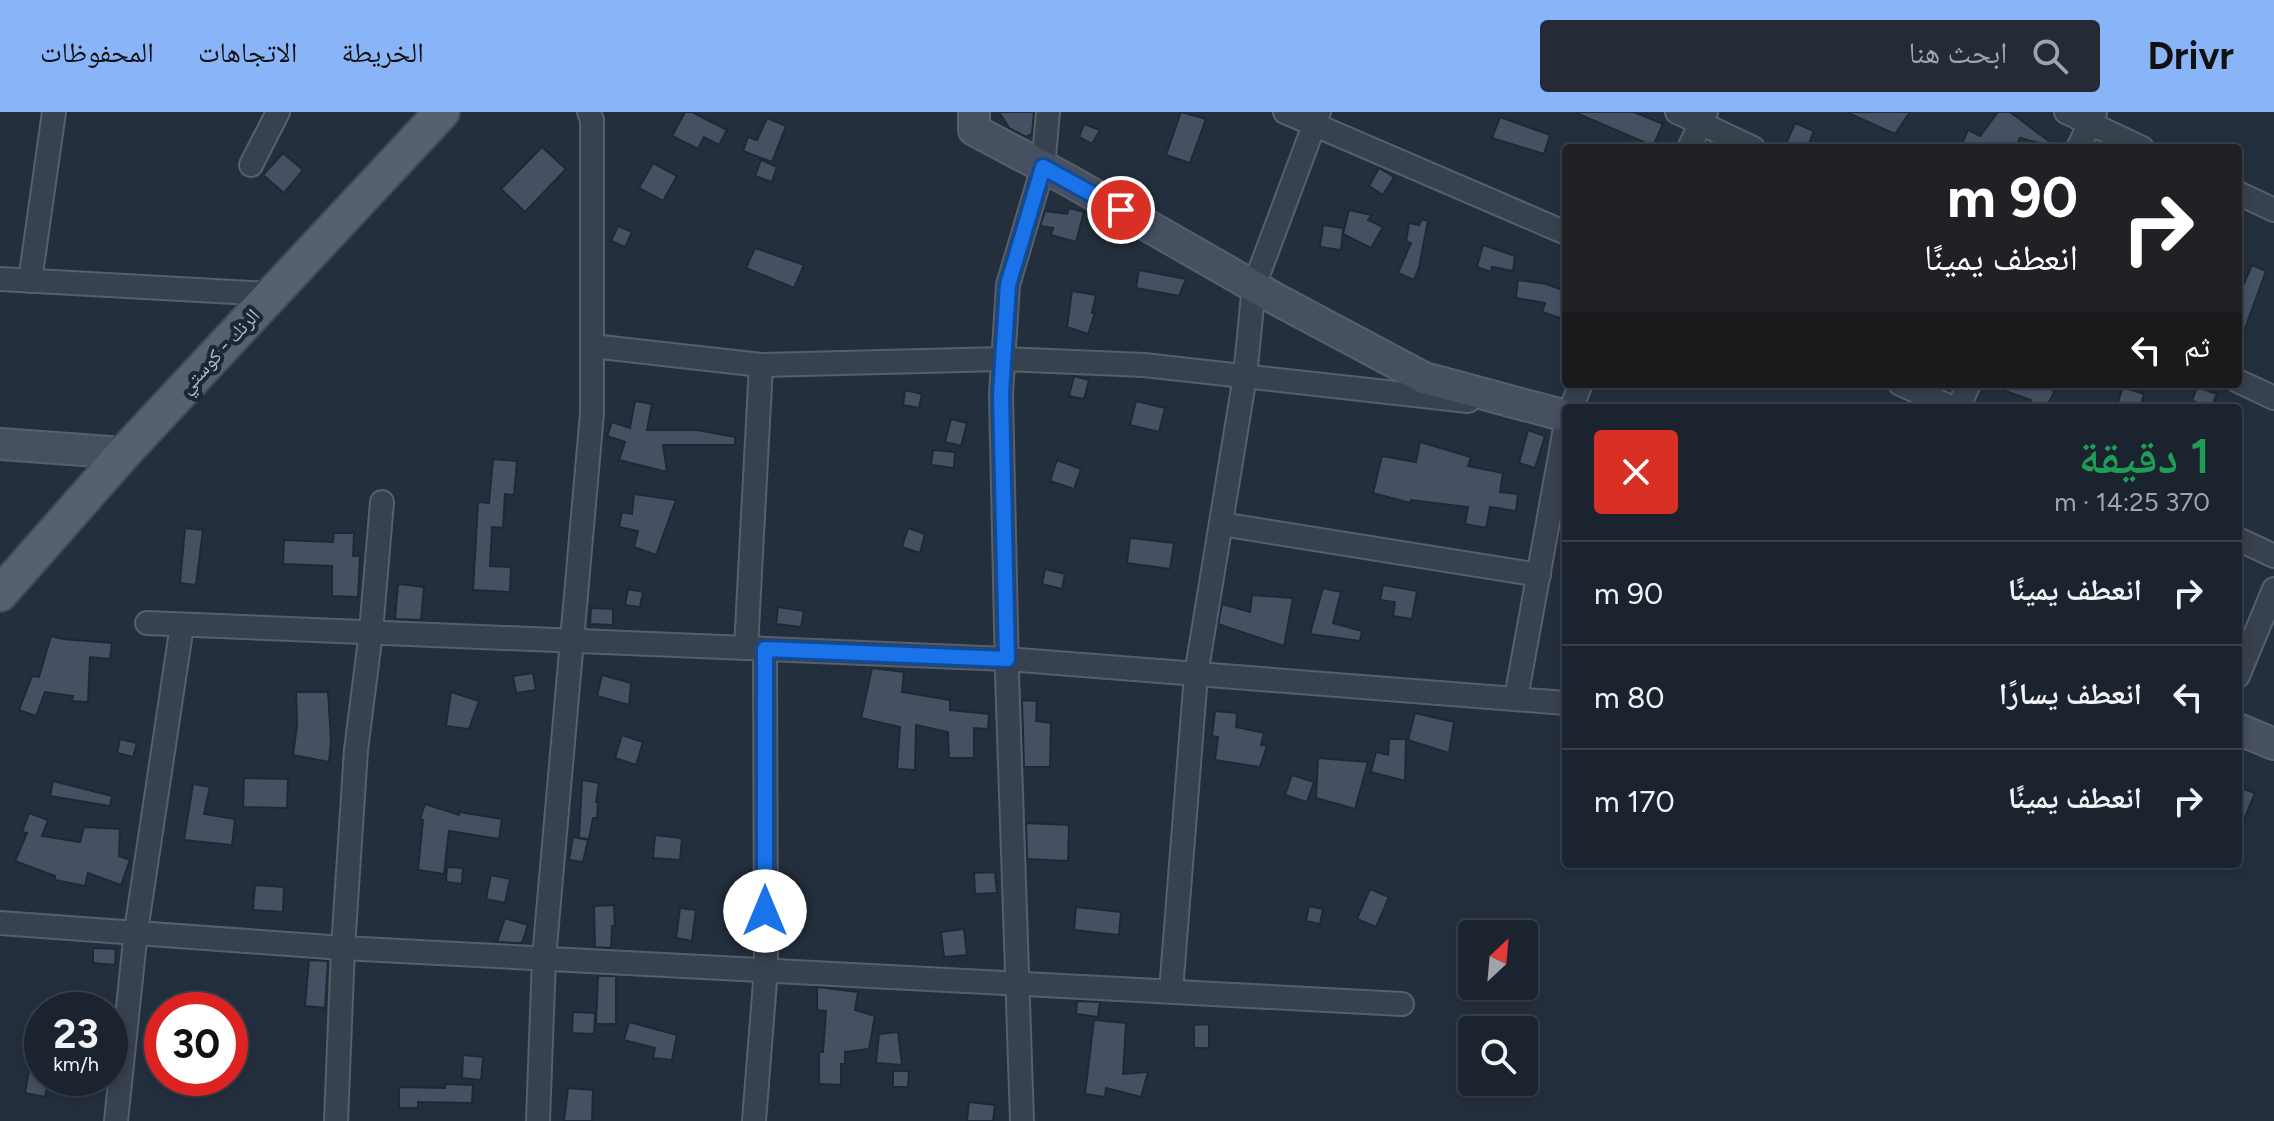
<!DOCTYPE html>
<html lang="ar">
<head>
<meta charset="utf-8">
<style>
	:root { --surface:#1b232e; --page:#242b36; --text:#f1f3f6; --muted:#a0a4aa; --line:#39404a; --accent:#8ab4f8 }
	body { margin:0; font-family:Figtree,"Noto Naskh Arabic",sans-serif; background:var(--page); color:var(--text); direction:rtl; height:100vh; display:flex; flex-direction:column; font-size:30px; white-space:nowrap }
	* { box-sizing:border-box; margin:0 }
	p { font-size:26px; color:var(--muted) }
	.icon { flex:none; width:44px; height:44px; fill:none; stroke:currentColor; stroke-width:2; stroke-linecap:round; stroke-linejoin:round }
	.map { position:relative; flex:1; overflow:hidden; direction:ltr }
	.details { position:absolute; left:1562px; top:292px; width:680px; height:464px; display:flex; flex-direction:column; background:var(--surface); border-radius:8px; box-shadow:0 4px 12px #0003,0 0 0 2px var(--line); direction:rtl }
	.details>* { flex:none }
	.top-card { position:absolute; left:1562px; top:32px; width:680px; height:244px; border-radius:8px; box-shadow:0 4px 12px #0003,0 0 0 2px var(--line); direction:rtl; background:#202124; color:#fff; overflow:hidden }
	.needle { width:52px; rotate:26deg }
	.controls { position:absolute; left:1458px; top:808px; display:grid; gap:16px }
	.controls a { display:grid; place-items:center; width:80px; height:80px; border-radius:8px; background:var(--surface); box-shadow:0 4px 12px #0003,0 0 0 2px var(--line); font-size:40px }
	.speed { position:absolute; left:24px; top:880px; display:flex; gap:16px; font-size:40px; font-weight:700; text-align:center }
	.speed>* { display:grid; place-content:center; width:104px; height:104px; border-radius:50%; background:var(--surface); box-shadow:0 4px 12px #0003,0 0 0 2px var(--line); line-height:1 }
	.speed small { font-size:20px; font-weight:400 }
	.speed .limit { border:12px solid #d22; background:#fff; color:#111 }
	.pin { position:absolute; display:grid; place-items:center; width:68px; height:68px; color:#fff; margin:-34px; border:4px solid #fff; border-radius:50%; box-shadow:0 2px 8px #0007 }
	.me { position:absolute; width:88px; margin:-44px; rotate:0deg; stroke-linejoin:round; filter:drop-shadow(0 0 6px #0008) }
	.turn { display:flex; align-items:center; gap:28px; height:168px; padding:0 32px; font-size:36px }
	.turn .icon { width:104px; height:104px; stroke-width:2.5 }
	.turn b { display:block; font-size:56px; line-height:68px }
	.then { display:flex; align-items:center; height:76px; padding:0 32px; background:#0003; gap:16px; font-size:30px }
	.round { display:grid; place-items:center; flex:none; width:84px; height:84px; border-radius:8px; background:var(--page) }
	.headline { display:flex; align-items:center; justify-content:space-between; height:136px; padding:0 32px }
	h1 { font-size:48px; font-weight:600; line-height:60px; color:#1e9e55 }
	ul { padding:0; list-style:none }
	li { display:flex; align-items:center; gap:24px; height:104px; padding:0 32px; border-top:2px solid var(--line) }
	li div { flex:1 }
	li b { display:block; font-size:30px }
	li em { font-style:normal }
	header { display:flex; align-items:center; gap:48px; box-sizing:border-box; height:112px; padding:0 40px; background:var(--accent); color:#111 }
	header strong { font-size:38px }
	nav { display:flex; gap:44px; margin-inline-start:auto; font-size:28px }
	.search { width:560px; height:72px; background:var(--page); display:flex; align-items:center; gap:20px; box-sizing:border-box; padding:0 28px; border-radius:8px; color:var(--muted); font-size:30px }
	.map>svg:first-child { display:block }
	.building { fill:#455162; stroke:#1f2835; stroke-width:2 }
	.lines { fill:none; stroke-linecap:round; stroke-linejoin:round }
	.street-casing { stroke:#565f6c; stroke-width:26 }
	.secondary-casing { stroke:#565f6c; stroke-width:34 }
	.primary-casing { stroke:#414a57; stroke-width:38 }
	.street { stroke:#38414e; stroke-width:22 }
	.secondary { stroke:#465061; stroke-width:30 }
	.primary { stroke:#56606e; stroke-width:34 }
	.route-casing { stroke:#114b97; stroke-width:20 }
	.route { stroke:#1a73e8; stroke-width:14 }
	.labels { text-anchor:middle; stroke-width:8; stroke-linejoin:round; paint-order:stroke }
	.street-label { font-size:20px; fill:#b4bcc9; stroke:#1d2633 }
</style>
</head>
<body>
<header>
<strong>Drivr</strong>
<div class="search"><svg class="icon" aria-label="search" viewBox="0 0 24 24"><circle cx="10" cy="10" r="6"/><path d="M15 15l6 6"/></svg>ابحث هنا</div>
<nav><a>الخريطة</a><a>الاتجاهات</a><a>المحفوظات</a></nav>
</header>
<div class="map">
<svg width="2274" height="1009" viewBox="0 0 2274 1009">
	<rect width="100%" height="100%" fill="#242f3e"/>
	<g class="building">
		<path d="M685,0H692L727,18L719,33L704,25L698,37L672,24Z"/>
		<path d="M999,0H1034L1032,22L1026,25L1009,16Z"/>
		<path d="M1181,0L1206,7L1190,51L1166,43Z"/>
		<path d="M1574,0H1634L1663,12L1653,34Z"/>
		<path d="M1846,0H1910L1895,22Z"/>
		<path d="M1998,0H2010L2058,36L2020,26L2015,36H1960L1968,18L1980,24Z"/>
		<path d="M1500,5L1550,23L1544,42L1492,26Z"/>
		<path d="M767,6L786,14L772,50L743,39L748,25L757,28Z"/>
		<path d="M1795,11L1814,19L1807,36H1796L1786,32Z"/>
		<path d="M1084,12L1100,18L1092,32L1079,25Z"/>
		<path d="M542,35L566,57L525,100L501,77Z"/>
		<path d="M283,41L303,58L284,81L263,63Z"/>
		<path d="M761,48L777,55L772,70L755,64Z"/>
		<path d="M653,51L677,64L663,89L639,76Z"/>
		<path d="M1379,56L1394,65L1383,83L1369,74Z"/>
		<path d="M1069,96L1084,100L1076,130L1051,123L1053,116L1040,114L1045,99L1067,102Z"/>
		<path d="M1349,98L1372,103L1368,108L1383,115L1371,136L1343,122Z"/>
		<path d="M1422,107L1428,109L1419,155L1414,168L1398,161L1411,131L1406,130L1409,111L1419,113Z"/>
		<path d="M1323,113L1343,116L1341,138L1320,135Z"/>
		<path d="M618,114L632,120L625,135L611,129Z"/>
		<path d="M1483,133L1515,144L1513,159L1492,155L1491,160L1477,155Z"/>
		<path d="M755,136L804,153L794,176L746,156Z"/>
		<path d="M2252,153L2266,159L2240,230H2238V185Z"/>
		<path d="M1139,158L1186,167L1179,184L1136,176Z"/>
		<path d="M1518,168L1546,172L1566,179V208L1542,200L1545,191L1516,186Z"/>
		<path d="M1072,179L1096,183L1092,201H1095L1088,222L1067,215Z"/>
		<path d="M1074,264L1089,268L1084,287L1069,284Z"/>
		<path d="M1991,272H2041L2055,279L2046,296H2027L2031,288L1991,274Z"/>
		<path d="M2123,275L2144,282L2140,296H2116Z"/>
		<path d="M2197,275L2217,282L2211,296L2192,289Z"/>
		<path d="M905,278L922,282L919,296L903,293Z"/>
		<path d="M635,289L652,292L647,318H697L735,325V333H663L667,360L619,348L625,330L607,324L612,310L630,316Z"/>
		<path d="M1136,289L1165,296L1159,320L1130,313Z"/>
		<path d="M951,307L967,311L961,334L945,330Z"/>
		<path d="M1528,318L1545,324L1535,356L1519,351Z"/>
		<path d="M1420,330L1471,345L1468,354L1503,361L1500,380L1518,382L1516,399L1490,395L1486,416L1465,412L1468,395L1411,388L1410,391L1373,381L1382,344L1416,350Z"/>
		<path d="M933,338L955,340L954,356L931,353Z"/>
		<path d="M493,347L517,349L514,383L505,382L503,416L492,415L490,454L511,455L510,480L473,478L478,390L489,391Z"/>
		<path d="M1057,348L1081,357L1074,377L1050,369Z"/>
		<path d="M634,382L676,388L656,443L634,435L638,419L619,415L622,400L632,402Z"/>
		<path d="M185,416L203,418L196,473L180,471Z"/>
		<path d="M908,416L925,422L920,441L902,435Z"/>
		<path d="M334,421H354L353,444H360L358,485L332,484V454L283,452L284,428L333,430Z"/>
		<path d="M1130,426L1174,431L1170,457L1127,451Z"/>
		<path d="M1045,457L1065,462L1062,477L1042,472Z"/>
		<path d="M398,472L424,475L421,508L395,507Z"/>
		<path d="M1383,473L1417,479L1412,507L1393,504L1395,490L1380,488Z"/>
		<path d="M1323,476L1341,480L1333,511L1362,519L1360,529L1310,522Z"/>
		<path d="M628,477L643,480L640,495L625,493Z"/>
		<path d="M1252,483L1293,486L1284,534L1218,512L1222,492L1250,500Z"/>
		<path d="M778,495L804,499L801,515L776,512Z"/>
		<path d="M591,496L613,497V513L590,512Z"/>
		<path d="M51,524L63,527L112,531L110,547L90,545L88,590L72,589L73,584L45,580L36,604L19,598L32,564L39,565Z"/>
		<path d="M872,556L904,560L902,580L950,588V598L989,602L988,617L974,616V646H949L948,620L916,613L915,658L897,657L900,615L861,606Z"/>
		<path d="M533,561L536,578L516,581L513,564Z"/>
		<path d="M602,563L631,571L629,593L597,584Z"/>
		<path d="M296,580H328L331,629L329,650L293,643L297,613Z"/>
		<path d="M451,580L479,589L469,617L446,614Z"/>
		<path d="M1022,588L1037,589L1036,609L1051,611L1050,655H1024Z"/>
		<path d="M1215,599L1237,601L1236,615L1264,621L1261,633L1267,634L1260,655L1215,648L1218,625L1212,624Z"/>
		<path d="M1415,601L1454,610L1449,641L1408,628Z"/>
		<path d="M622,623L643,630L636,653L615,646Z"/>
		<path d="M120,627L137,631L133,645L117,641Z"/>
		<path d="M1389,627H1406L1405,669L1371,660L1376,640L1388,643Z"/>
		<path d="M1318,646L1368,650L1355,697L1316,686Z"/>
		<path d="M1292,663L1314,670L1307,690L1285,683Z"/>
		<path d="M244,666L288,667L287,696L243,695Z"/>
		<path d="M582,668L599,671L596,690H598L597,706H593L589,727L579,726Z"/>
		<path d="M53,669L112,684L110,694L50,684Z"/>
		<path d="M193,672L210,675L204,702L235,707L232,733L184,728Z"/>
		<path d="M2238,675L2255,681L2238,722Z"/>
		<path d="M425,692L459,703V700L502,707L499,727L449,719L444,762L418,758L423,708L420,707Z"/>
		<path d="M29,701L48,708L42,724L80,730L84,715L120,717L119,744L130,748L121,773L88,761L85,774L55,768V764L15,749L27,721L22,720Z"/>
		<path d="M1026,711L1069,713L1068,749L1027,747Z"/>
		<path d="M655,723L682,726L680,748L653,746Z"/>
		<path d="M573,725L588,728L583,750L569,748Z"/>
		<path d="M447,755L463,756L462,772L446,770Z"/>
		<path d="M995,760L997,781L975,782L974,761Z"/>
		<path d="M491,763L510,767L505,791L486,787Z"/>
		<path d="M255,773L284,775L283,800L253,798Z"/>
		<path d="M1370,777L1389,785L1376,815L1357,807Z"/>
		<path d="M614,793L615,814H612L611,836L595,835L594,794Z"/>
		<path d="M1309,794L1323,797L1320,812L1306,809Z"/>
		<path d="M1076,795L1121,800L1119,823L1074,818Z"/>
		<path d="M680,796L696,798L692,829L676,826Z"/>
		<path d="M505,806L528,813L522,831L497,830Z"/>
		<path d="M964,817L967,843L944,845L941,820Z"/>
		<path d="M93,836L116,837L115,853L93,851Z"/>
		<path d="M309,848L328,849L325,896L305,894Z"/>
		<path d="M598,864H616V912H596Z"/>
		<path d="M817,875L858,880L855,898L875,904L869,937L845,940V952H841V973L819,972V940H823L826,899L817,898Z"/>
		<path d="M1077,889L1100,890L1098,905L1076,902Z"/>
		<path d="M573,900L595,901L594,922L572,921Z"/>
		<path d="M1094,908L1126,911L1123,962L1148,960L1141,985L1106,976L1105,985L1085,982Z"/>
		<path d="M629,910L677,923L672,948L653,946L655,936L624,928Z"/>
		<path d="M1209,912V936H1194V913Z"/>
		<path d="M898,920L902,953L876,951L879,922Z"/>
		<path d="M34,932L42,933V966H49L45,985L25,981Z"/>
		<path d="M463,943L483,945L481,968L462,966Z"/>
		<path d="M893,959H909L908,975H893Z"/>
		<path d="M445,972L473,973L472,991L418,990V996H399V975L445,976Z"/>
		<path d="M568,976L593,978L592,1009H564Z"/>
		<path d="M969,990L995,993L993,1009H967Z"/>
	</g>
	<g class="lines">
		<g class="street-casing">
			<g id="street">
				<path d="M1285,0L1566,121"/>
				<path d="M1677,0L1753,36"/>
				<path d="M2066,0L2142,36"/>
				<path d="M1689,36L1706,0"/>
				<path d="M2078,36L2095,1"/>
				<path d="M251,53L278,0"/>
				<path d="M2238,81L2274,98"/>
				<path d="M0,167L271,182"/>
				<path d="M30,169L54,0"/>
				<path d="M592,234L761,253L1003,247L1144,253L1468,289"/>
				<path d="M2238,269L2274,286"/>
				<path d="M1900,272L1953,296"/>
				<path d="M1571,296L1581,272"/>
				<path d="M1958,296L1969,272"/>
				<path d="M1221,412L1539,463"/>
				<path d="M2238,427L2274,444"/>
				<path d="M147,511L1007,547L1566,591"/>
				<path d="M746,536L761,253"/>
				<path d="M2238,564L2274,477"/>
				<path d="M1516,586L1566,311"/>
				<path d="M0,811L343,836L1402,892"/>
				<path d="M1171,879L1196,563L1245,264L1254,174L1319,0"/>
				<path d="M116,1009L136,819L182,513"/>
				<path d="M336,1009L343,836L356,638L371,520L382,390"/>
				<path d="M538,1009L544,846L592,301V8L589,0"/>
				<path d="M754,1009L766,857L765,537"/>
				<path d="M1022,1009L1007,562L1001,282L1008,173L1043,55L1048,0"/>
			</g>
		</g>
		<g class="secondary-casing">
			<g id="secondary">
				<path d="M974,0V18L1068,68L1274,186L1424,266L1566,304"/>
				<path d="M0,332L124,341"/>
				<path d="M2238,617L2274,632"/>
			</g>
		</g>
		<g class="primary-casing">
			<path id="primary" d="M0,482L124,341L442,0"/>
		</g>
		<use href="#street" class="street"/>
		<use href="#secondary" class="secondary"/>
		<use href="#primary" class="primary"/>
	</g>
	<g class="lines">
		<g class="route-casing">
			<path id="route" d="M765,799V537L1007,547L1001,282L1008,173L1043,55L1121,98"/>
		</g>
		<use href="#route" class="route"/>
	</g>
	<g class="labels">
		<g class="street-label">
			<text transform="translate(219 239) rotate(-47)" y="7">الرنك - كوستي</text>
		</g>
	</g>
</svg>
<div class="controls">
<a><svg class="needle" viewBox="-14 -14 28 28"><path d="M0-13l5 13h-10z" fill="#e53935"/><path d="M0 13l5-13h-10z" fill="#a0a4aa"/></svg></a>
<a><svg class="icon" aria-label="search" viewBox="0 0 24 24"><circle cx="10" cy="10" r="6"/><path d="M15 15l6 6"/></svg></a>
</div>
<div class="speed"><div>23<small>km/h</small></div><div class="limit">30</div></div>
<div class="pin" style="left:1121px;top:98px;background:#d93025"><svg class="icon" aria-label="arrive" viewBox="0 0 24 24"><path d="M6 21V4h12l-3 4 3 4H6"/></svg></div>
<svg class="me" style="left:765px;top:799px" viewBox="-20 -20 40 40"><circle r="19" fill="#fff"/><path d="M0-13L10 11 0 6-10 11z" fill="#1a73e8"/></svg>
<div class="top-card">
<div class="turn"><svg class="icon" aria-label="right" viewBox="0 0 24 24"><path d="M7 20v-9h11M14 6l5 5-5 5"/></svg><div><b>90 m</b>انعطف يمينًا</div></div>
<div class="then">ثم<svg class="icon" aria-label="left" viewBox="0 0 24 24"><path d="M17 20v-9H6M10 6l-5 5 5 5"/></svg></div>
</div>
<section class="details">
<div class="headline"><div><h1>1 دقيقة</h1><p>370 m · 14:25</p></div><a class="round" style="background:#d93025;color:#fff"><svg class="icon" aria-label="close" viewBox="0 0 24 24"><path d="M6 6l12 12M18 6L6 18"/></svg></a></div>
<ul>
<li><svg class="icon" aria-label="right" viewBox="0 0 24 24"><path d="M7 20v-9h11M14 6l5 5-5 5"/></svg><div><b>انعطف يمينًا</b></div><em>90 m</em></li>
<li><svg class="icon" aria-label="left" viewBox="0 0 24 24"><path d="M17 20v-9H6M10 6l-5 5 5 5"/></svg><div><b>انعطف يسارًا</b></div><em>80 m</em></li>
<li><svg class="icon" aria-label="right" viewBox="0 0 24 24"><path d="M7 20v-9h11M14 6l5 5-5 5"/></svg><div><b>انعطف يمينًا</b></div><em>170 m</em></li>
</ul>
</section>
</div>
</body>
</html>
